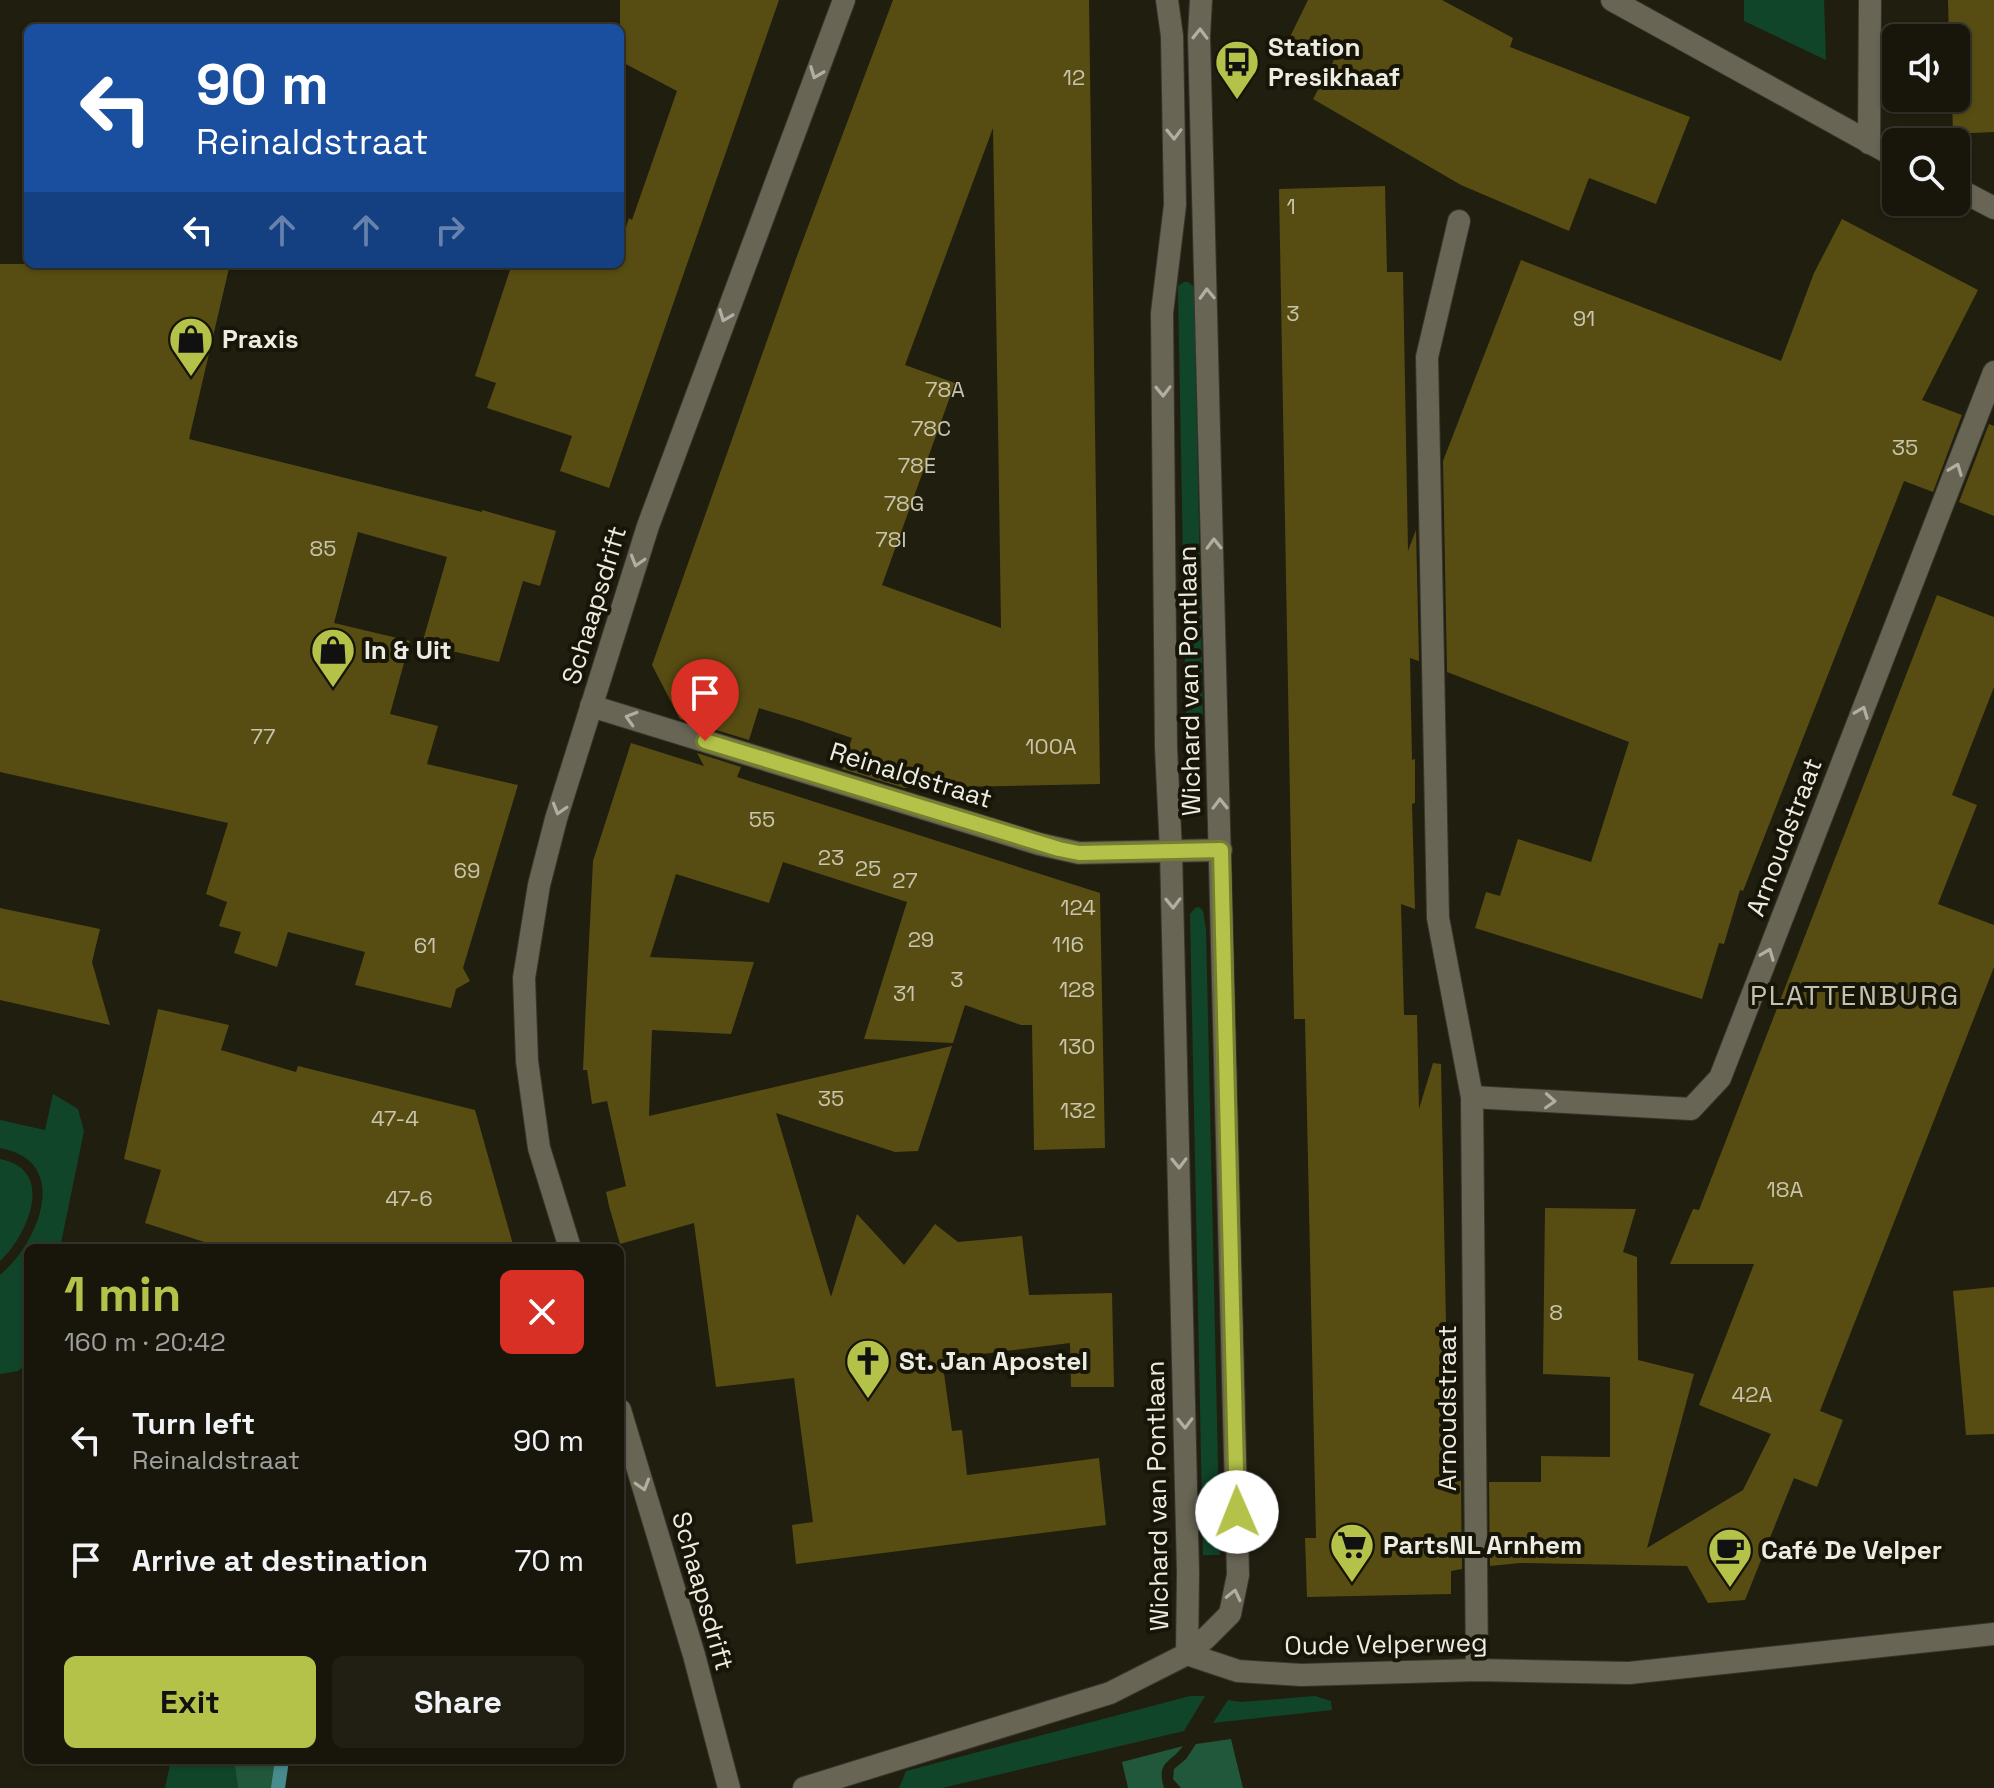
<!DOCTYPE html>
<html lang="en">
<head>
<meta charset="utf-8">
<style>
	:root { --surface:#18160b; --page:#211f14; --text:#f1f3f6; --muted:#9f9f9d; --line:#36352c; --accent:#b5c24a }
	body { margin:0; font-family:"Space Grotesk",sans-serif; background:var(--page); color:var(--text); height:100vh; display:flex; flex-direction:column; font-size:30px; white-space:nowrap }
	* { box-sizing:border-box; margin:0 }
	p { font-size:26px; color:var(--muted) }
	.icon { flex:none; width:44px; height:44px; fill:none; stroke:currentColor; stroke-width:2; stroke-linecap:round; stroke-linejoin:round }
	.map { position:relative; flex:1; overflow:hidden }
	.side { position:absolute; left:24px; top:1244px; width:600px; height:520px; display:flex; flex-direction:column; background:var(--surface); border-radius:12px; box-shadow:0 2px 6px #0004,0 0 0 2px var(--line) }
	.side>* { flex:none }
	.hud { position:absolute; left:24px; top:24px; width:600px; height:244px; border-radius:12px; box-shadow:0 2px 6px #0004,0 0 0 2px var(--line); background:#1a4fa0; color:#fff; overflow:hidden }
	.controls { position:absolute; left:1882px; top:24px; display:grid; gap:16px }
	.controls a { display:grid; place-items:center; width:88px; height:88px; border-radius:12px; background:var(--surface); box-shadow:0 2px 6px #0004,0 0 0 2px var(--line); font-size:40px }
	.pin { position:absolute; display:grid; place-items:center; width:68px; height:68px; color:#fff; margin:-82px -34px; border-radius:50% 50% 50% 0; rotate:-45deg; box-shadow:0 0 8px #0007 }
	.pin .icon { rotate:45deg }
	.me { position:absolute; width:88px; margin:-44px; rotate:359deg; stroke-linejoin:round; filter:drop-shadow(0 0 6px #0008) }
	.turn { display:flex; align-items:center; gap:28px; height:168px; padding:0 40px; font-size:36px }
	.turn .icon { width:104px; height:104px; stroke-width:2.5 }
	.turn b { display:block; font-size:56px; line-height:68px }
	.lanes { display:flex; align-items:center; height:76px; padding:0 40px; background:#0003; justify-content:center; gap:40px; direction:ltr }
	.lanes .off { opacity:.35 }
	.round { display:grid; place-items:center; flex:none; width:84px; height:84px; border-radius:12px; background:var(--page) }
	.head { display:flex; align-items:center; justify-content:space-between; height:136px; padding:0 40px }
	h1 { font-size:48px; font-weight:800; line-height:60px; color:var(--accent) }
	.button { display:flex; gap:16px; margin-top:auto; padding:16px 40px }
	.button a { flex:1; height:92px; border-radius:12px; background:var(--accent); color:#111; font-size:32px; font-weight:800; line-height:92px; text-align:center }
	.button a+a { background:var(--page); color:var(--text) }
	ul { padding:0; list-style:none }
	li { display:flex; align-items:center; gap:24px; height:120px; padding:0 40px }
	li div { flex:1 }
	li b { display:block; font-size:30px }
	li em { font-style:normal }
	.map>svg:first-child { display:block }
	.green { fill:#10452a }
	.forest { fill:#21573a }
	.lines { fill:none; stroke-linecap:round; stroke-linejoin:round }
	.stream { stroke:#488b8c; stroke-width:14 }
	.building { fill:#574d13; fill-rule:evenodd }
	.minor-casing { stroke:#37362d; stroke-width:24 }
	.tertiary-casing { stroke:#37362d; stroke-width:24 }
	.minor { stroke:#686555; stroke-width:22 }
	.tertiary { stroke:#686555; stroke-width:22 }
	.oneway { stroke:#b1afa3 }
	.route-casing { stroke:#767e30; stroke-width:20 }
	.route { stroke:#b5c24a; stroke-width:14 }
	.labels { text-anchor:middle; stroke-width:8; stroke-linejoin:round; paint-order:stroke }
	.number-label { font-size:22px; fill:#c8c4ae }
	.poi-label { font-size:26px; font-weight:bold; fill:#edece2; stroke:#171507; text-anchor:start }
	.street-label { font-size:26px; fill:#edece2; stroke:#171507 }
	.neighbourhood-label { font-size:28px; letter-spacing:2px; fill:#c4c1ae; stroke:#171507 }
</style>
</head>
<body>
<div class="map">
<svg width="1994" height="1788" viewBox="0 0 1994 1788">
	<rect width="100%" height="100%" fill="#201e0f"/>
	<g class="green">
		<path d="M1744,0H1824L1826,60L1744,21Z"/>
		<path d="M1184,282H1188L1194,287L1203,719H1186L1178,290V286Z"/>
		<path d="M1199,907L1203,911L1206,929L1220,1555H1203L1190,914L1195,908Z"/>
		<path d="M53,1094L78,1109L84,1131L60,1248H28V1363L18,1371L0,1374V1275C38,1244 73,1161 0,1148V1120L45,1130Z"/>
		<path d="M0,1159C57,1170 27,1236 0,1261Z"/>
		<path d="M1190,1696H1205L1184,1731L942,1788H899L906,1771Z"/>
		<path d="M1315,1696L1331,1701L1332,1710L1213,1723L1228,1700L1241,1702Z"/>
		<path d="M171,1760H234L238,1788H165Z"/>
	</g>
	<g class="forest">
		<path d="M1231,1739L1243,1788H1181L1173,1779L1174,1769L1186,1759L1196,1744Z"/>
		<path d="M1183,1746C1170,1764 1156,1761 1164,1788H1128L1122,1762Z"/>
		<path d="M234,1760H281L277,1788H238Z"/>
	</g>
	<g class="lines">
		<path class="stream" d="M278,1788L282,1760"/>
	</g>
	<g class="building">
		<path d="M620,0H779L609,488L560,471L572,436L487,408L496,383L475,376L512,264H620V245L629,218L632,220L677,91L620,61Z"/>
		<path d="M893,0H1089L1100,784L904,788L842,769L852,738L802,721L759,708L749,740L680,719L652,665L797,256ZM993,128L998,424L1001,628L882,585L955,383L905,365Z"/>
		<path d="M1308,0H1442L1513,38L1510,47L1690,117L1656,204L1589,178L1569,231L1461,185L1313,99L1340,49L1285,47Z"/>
		<path d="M1948,0H1994V132L1953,134L1952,98H1956V38H1949Z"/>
		<path d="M1385,186L1387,272H1403L1408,551L1416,530L1419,661L1410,658L1412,760L1415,759V803L1412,804L1415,909L1401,904L1404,1015H1417L1419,1109L1433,1063L1441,1064L1449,1481H1461L1462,1569L1451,1571V1594L1307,1597L1305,1538H1316L1305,1019H1294L1279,189Z"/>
		<path d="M1842,219L1978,290L1922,400L1962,415L1933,492L1904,481L1743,891L1740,890L1724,944L1719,943L1702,999L1475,928L1486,892L1500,896L1518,839L1591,862L1629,742L1447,672L1443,461L1521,260L1781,361L1814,273Z"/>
		<path d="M0,264H230L189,439L482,512V510L556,531L540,586L523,581L499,662L422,644L447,557L358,532L334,623L410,641L390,714L438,726L427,764L518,785L463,968L470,981L456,989L451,1008L355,985L365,952L288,932L277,967L234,953L241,932L219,926L227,902L206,894L228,823L0,772Z"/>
		<path d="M1989,424L1994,426V516L1959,502Z"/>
		<path d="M1937,595L1994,617V687L1952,795L1977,805L1938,904L1994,925V967L1820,1411L1843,1420L1817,1487L1794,1478L1745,1600L1708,1603L1687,1566L1520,1563L1490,1566L1489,1482H1541V1456L1610,1457V1377L1543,1374L1545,1208L1636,1209L1623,1252L1637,1257L1638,1360L1694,1374L1647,1548L1743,1490L1771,1434L1699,1405L1754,1264H1670L1693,1209L1699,1210Z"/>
		<path d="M631,743L704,766L697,753L741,767L737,777L1100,893L1105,1148L1034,1150L1032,1025H1021L965,1005L953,1043L864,1039L907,902L783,862L769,903L676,874L650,957L754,962L731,1034L652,1030L649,1116L952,1046L918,1151L895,1152L776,1113L831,1297L857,1214L904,1265L935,1224L958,1242L1022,1236L1029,1295L1112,1293L1114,1387H1071L1070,1343L942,1359L952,1431L962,1430L967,1475L1099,1458L1106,1525L796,1564L792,1525L813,1522L794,1378L716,1387L694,1223L620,1244L609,1206L606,1192L626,1186L607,1101L592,1104L587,1070H583L585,1024L593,861Z"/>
		<path d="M0,908L100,929L92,962L110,1025L0,1000Z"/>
		<path d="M158,1009L229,1025L221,1050L296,1072L298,1066L475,1110L514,1248H223L145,1223L161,1170L124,1159Z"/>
		<path d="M1994,1287V1434L1966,1435L1953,1291Z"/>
	</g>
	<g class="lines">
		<g class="minor-casing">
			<g id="minor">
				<path d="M1612,0L1896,157"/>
				<path d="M1869,143L1870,0"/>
				<path d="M1956,188L1994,208"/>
				<path d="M1459,221L1427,357L1438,918L1472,1097L1477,1670"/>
				<path d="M591,706L1039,844L1079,853L1221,850"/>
				<path d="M1472,1097L1691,1109L1720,1078L1994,372"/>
				<path d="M570,1248L539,1148L527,1061L524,978L539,885L556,819L648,526L844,0"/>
				<path d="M620,1410L694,1655L729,1788"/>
				<path d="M1187,1654L1238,1671L1301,1675L1477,1670L1629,1673L1994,1634"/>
			</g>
		</g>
		<g class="tertiary-casing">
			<g id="tertiary">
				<path d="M1167,0L1172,36L1175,205L1162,313L1166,748L1171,851L1188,1573L1187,1654"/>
				<path d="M804,1788L1110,1693L1187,1654L1207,1637L1230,1614L1238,1575L1199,36L1201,0"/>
			</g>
		</g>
		<use href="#minor" class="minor"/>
		<use href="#tertiary" class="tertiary"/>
	</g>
	<defs><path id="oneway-chevron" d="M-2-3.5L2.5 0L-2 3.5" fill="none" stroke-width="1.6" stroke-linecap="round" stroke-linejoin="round" transform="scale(2)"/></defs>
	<g class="oneway">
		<use href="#oneway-chevron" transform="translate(1200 34) rotate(-89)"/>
		<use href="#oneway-chevron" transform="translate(816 73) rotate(111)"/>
		<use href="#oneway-chevron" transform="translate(1174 134) rotate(89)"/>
		<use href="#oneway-chevron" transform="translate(1207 294) rotate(-92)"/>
		<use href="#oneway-chevron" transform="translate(725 316) rotate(111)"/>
		<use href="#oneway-chevron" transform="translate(1163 391) rotate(89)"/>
		<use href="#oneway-chevron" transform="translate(1956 469) rotate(-69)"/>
		<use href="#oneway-chevron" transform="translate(1214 544) rotate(-91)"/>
		<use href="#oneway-chevron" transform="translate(637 561) rotate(107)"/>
		<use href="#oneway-chevron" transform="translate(1862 712) rotate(-69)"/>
		<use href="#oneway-chevron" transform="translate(631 718) rotate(-163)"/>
		<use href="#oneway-chevron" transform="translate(1220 804) rotate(-91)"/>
		<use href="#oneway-chevron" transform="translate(559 809) rotate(107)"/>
		<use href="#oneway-chevron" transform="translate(1173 903) rotate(89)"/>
		<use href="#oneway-chevron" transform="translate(1768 954) rotate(-69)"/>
		<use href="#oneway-chevron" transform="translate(1550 1101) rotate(3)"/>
		<use href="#oneway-chevron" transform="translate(1179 1163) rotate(89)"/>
		<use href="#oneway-chevron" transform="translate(1185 1423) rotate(89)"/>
		<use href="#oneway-chevron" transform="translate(643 1485) rotate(73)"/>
		<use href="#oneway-chevron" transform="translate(1234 1595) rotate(-77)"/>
	</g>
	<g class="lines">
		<g class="route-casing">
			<path id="route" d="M705,741L1059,849L1079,853L1221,850L1237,1512"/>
		</g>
		<use href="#route" class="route"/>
	</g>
	<defs>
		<g id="bus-pin" transform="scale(2.3)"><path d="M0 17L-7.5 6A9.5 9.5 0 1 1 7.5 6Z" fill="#b5c24a" stroke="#171507"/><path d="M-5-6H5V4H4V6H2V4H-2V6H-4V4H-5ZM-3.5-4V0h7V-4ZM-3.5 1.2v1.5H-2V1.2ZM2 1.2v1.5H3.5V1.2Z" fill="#111"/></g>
		<g id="shop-pin" transform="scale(2.3)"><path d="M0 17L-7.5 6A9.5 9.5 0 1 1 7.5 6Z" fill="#b5c24a" stroke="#171507"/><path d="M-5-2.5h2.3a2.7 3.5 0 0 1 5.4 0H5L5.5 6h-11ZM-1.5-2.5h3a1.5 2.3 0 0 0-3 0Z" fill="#111"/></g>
		<g id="church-pin" transform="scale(2.3)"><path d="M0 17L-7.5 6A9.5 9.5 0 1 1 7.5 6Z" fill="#b5c24a" stroke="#171507"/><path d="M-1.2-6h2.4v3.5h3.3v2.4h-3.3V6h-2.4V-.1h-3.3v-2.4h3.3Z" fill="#111"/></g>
		<g id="supermarket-pin" transform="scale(2.3)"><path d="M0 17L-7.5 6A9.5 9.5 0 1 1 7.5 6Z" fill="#b5c24a" stroke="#171507"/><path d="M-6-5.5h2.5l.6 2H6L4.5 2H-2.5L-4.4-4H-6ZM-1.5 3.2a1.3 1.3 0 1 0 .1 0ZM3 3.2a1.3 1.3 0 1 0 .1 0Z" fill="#111"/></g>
		<g id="cafe-pin" transform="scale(2.3)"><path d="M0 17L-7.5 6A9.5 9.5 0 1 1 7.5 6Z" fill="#b5c24a" stroke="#171507"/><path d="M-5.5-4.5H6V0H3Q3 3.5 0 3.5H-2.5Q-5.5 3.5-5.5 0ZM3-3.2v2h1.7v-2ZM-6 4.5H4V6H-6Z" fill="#111"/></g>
	</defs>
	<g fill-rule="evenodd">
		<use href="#bus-pin" x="1237" y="62"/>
		<use href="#shop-pin" x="191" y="339"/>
		<use href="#shop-pin" x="333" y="650"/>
		<use href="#church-pin" x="868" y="1361"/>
		<use href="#supermarket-pin" x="1352" y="1545"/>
		<use href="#cafe-pin" x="1730" y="1550"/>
	</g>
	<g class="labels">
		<g class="number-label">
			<text x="1074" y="85">12</text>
			<text x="1291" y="214">1</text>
			<text x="1293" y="321">3</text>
			<text x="1584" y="326">91</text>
			<text x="945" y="397">78A</text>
			<text x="931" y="436">78C</text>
			<text x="1905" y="455">35</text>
			<text x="917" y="473">78E</text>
			<text x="904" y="511">78G</text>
			<text x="891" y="547">78I</text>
			<text x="323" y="556">85</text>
			<text x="263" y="744">77</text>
			<text x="1051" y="754">100A</text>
			<text x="762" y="827">55</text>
			<text x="831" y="865">23</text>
			<text x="868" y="876">25</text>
			<text x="467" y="878">69</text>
			<text x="905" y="888">27</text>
			<text x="1078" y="915">124</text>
			<text x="921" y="947">29</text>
			<text x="1068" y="952">116</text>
			<text x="425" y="953">61</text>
			<text x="957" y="987">3</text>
			<text x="1077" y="997">128</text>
			<text x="904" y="1001">31</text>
			<text x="1077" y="1054">130</text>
			<text x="831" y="1106">35</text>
			<text x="1078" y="1118">132</text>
			<text x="395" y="1126">47-4</text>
			<text x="1785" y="1197">18A</text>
			<text x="409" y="1206">47-6</text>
			<text x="1556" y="1320">8</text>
			<text x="1752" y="1402">42A</text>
		</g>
		<g class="poi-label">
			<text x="1268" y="56">Station<tspan x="1268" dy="30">Presikhaaf</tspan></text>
			<text x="222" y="348">Praxis</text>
			<text x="364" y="659">In &amp; Uit</text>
			<text x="899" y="1370">St. Jan Apostel</text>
			<text x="1383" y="1554">PartsNL Arnhem</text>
			<text x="1761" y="1559">Café De Velper</text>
		</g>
		<g class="street-label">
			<text transform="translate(594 605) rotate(-73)" y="9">Schaapsdrift</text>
			<text transform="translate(1189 681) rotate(-91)" y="9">Wichard van Pontlaan</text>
			<text transform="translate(911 775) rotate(17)" y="9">Reinaldstraat</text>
			<text transform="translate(1784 837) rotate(-69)" y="9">Arnoudstraat</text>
			<text transform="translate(1447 1408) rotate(-90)" y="9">Arnoudstraat</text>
			<text transform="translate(1157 1496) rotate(-91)" y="9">Wichard van Pontlaan</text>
			<text transform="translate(703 1591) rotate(74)" y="9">Schaapsdrift</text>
			<text transform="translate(1386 1644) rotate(-1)" y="9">Oude Velperweg</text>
		</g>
		<g class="neighbourhood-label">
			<text x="1855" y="1005">PLATTENBURG</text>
		</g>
	</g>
</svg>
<div class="controls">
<a><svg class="icon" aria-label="sound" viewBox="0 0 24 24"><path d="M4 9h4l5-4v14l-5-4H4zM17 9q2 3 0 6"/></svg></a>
<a><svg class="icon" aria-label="search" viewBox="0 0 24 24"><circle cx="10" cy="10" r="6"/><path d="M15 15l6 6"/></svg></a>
</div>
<div class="pin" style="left:705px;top:741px;background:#d93025"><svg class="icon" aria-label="arrive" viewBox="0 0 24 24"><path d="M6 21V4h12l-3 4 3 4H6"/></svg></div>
<svg class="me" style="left:1237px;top:1512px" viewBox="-20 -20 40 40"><circle r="19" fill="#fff"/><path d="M0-13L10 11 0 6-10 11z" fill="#b5c24a"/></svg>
<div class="hud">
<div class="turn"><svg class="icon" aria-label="left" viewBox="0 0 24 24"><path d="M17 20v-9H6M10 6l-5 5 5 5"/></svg><div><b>90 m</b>Reinaldstraat</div></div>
<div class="lanes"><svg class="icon" aria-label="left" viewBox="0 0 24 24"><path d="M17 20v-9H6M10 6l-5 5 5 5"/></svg><svg class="icon off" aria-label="ahead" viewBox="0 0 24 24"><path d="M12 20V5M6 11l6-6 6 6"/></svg><svg class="icon off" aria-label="ahead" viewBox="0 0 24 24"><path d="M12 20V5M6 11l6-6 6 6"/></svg><svg class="icon off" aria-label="right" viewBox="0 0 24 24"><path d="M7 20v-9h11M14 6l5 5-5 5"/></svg></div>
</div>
<section class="side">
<div class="head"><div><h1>1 min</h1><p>160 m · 20:42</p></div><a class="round" style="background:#d93025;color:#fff"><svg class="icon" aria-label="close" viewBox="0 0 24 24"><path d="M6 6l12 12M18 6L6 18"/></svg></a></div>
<ul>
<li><svg class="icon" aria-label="left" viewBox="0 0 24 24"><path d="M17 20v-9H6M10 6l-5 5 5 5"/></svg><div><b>Turn left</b><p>Reinaldstraat</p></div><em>90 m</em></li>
<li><svg class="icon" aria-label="arrive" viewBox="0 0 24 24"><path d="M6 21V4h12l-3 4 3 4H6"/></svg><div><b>Arrive at destination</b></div><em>70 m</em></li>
</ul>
<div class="button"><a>Exit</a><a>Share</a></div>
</section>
</div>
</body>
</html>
